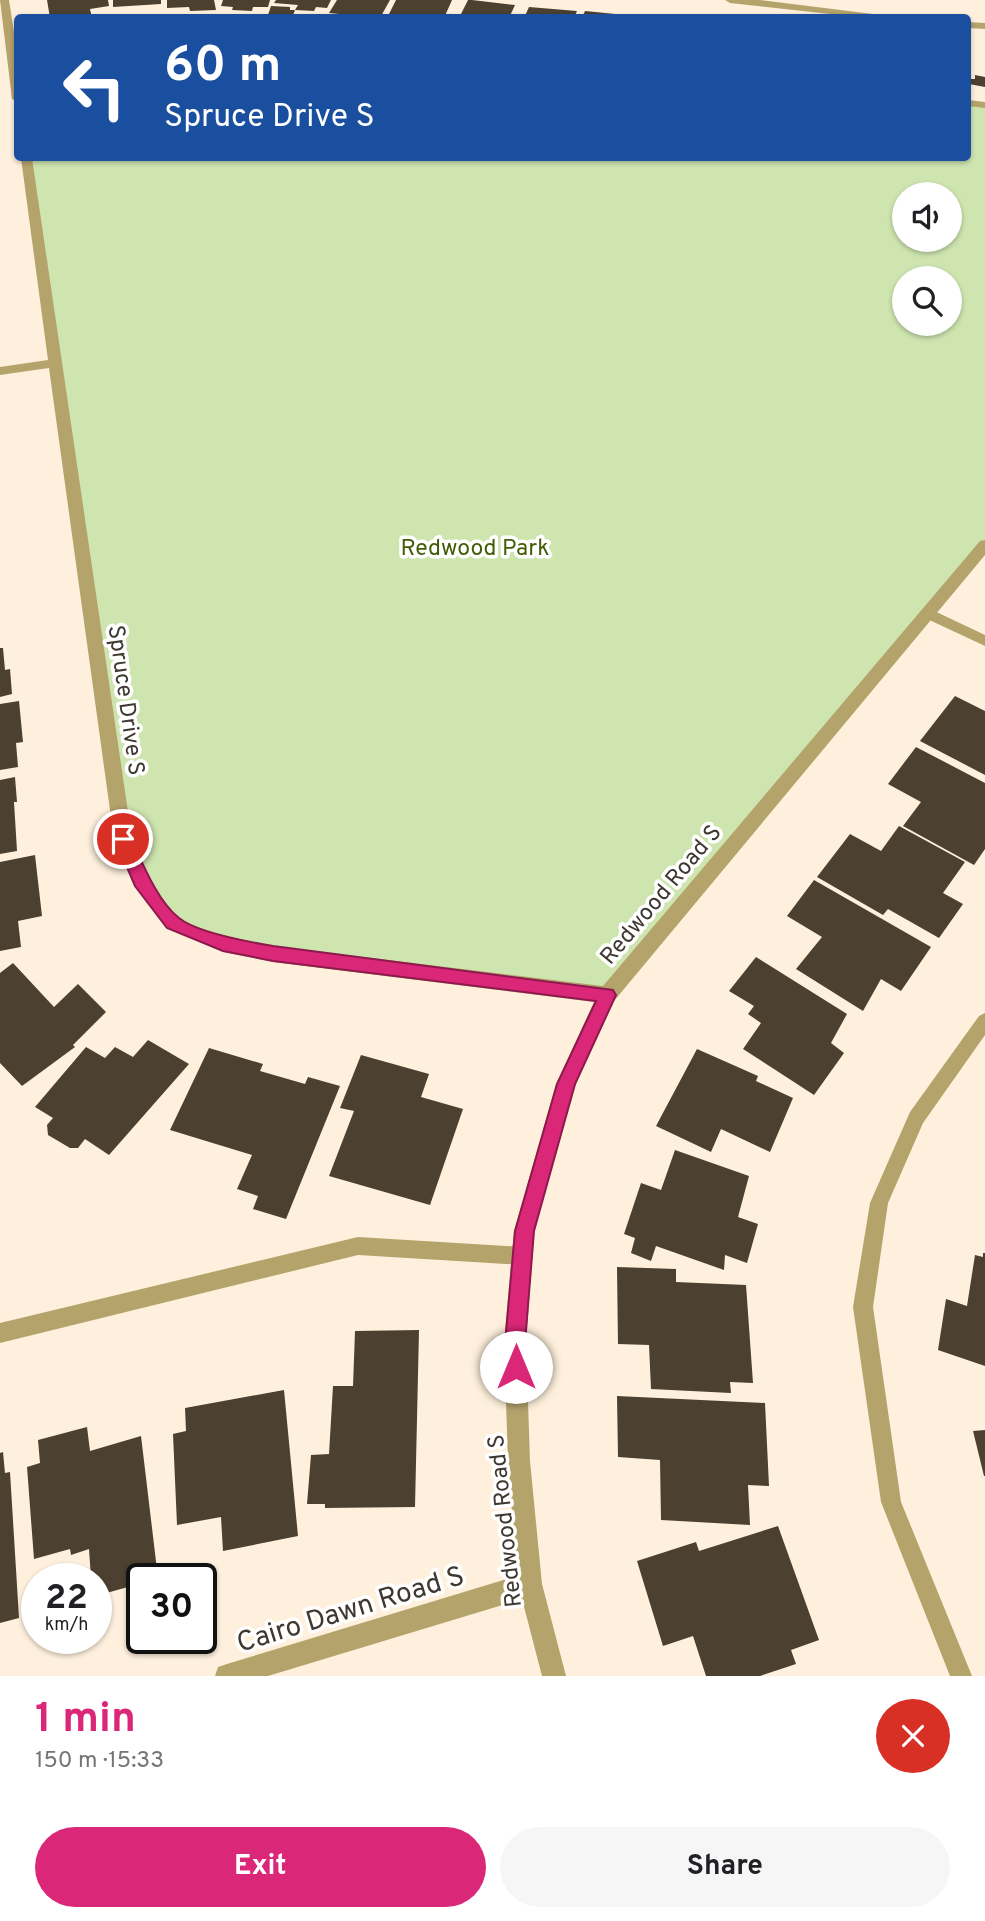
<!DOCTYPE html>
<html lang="en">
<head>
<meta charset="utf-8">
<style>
	:root { --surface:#fff; --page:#f6f6f6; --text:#202124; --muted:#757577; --accent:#db2777 }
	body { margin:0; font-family:Overpass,sans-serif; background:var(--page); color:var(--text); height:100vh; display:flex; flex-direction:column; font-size:26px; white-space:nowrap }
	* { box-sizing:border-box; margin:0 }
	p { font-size:23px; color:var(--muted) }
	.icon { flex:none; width:38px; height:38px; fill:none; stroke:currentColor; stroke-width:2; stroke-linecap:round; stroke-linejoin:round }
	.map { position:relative; height:1676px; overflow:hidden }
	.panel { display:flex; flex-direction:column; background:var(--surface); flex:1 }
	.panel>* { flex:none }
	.banner { position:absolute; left:14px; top:14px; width:957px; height:147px; border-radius:7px; box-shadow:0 2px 5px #0004; background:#1a4fa0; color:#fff; overflow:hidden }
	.buttons { position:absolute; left:892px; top:182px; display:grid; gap:14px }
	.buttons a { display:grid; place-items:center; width:70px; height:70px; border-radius:50%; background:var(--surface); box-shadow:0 2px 5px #0004; font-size:35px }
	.speed { position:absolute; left:21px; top:1563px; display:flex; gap:14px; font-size:35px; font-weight:700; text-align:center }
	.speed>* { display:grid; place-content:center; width:91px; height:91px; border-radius:50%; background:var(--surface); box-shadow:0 2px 5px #0004; line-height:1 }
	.speed small { font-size:18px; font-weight:400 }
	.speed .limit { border:4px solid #111; border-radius:10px; background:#fff; color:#111 }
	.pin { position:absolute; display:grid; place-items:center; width:60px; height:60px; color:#fff; margin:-30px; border:4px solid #fff; border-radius:50%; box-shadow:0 2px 7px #0007 }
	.me { position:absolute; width:77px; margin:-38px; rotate:0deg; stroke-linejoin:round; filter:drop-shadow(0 0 5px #0008) }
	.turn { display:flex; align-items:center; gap:24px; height:147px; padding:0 35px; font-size:32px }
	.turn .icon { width:91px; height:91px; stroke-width:2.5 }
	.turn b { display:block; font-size:49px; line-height:60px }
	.round { display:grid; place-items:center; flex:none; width:74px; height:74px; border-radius:37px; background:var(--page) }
	.overview { display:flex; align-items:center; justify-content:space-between; height:119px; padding:0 35px }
	h1 { font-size:42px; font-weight:700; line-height:52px; color:var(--accent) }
	.action { display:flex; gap:14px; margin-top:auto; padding:14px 35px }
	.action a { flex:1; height:80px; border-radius:42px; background:var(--accent); color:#fff; font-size:28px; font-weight:700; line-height:80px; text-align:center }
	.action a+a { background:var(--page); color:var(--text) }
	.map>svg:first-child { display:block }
	.green { fill:#cee5b0; fill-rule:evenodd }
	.building { fill:#4c4030 }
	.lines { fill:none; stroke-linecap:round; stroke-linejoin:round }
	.service { fill:#b5a36c; fill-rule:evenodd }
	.minor { fill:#b5a36c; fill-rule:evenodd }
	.route { fill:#db2777; stroke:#8e194d; stroke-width:2 }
	.labels { text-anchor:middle; stroke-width:7; stroke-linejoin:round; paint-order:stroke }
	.park-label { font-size:23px; fill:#435d07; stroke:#fff }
	.street-label { font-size:23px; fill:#3e3831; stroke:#fff }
	.near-street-label { font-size:28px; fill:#3e3831; stroke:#fff }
</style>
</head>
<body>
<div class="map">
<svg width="985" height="1676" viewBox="0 0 985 1676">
	<rect width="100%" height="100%" fill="#fef0dc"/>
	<path class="green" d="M968,105L985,107V545L607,995L273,954L173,923L123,839L26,158H968ZM905,194H950V240H905ZM905,278H950V324H905Z"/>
	<g class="building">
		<path d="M47,0H108L109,6L90,9L92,18H50Z"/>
		<path d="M113,0H161V4L113,7Z"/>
		<path d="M167,0H214L216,10L190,11L189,7L167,8Z"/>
		<path d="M223,0H270L268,7H253L252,11L232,10L233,7L221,6Z"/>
		<path d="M276,0H331L327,8L316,7L314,11L295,10L298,5L274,3Z"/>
		<path d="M337,0H390L380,18L329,13Z"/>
		<path d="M396,0H452L444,18H397L398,15L389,14Z"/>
		<path d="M468,0H472L515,5L509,18L461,14Z"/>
		<path d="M271,6L290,7V10H295L292,18H267Z"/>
		<path d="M529,7L577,11L574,18H524Z"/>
		<path d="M585,11L635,16V18H582Z"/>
		<path d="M975,75L985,77V87L969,84V79H975Z"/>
		<path d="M0,648H3L5,670L10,669L12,694L0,697Z"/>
		<path d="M955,696L985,711V775L920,741Z"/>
		<path d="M19,701L23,742L16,743L18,767L0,770V704Z"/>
		<path d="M916,747L985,783V849L974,865L903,826L921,802L888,784Z"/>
		<path d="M15,777L17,802H14L17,851L0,854V780Z"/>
		<path d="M899,826L965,862L943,893L963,904L939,938L888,909L883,915L817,877L850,834L881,851Z"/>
		<path d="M35,855L42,916L18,921L21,947L0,951V862Z"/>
		<path d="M814,880L931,947L901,991L881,979L863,1011L796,969L822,937L787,916Z"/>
		<path d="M756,957L847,1014L831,1043L844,1053L814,1095L743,1049L761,1023L748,1014L754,1006L729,991Z"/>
		<path d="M13,963L54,1007L78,984L106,1012L73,1045L75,1047L22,1086L0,1063V973Z"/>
		<path d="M148,1040L189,1064L109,1155L85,1139L78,1148H70L48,1135L47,1125L53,1118L35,1107L86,1047L105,1058L115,1047L133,1057Z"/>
		<path d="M209,1048L263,1064L260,1071L305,1084L308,1077L340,1086L286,1219L253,1209L258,1196L237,1189L252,1155L170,1130Z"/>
		<path d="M697,1049L758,1076L756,1081L793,1098L770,1152L721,1129L711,1152L656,1126Z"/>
		<path d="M361,1055L429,1074L421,1097L463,1109L430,1205L329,1176L354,1111L340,1108Z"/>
		<path d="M675,1150L749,1176L738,1217L758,1224L747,1263L725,1255L724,1270L656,1246L651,1261L631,1253L635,1238L624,1234L641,1183L661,1190Z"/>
		<path d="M983,1253H985V1366L938,1350L946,1299L967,1306L975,1255L983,1257Z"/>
		<path d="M617,1267L676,1269V1282L746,1285L753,1383L730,1382L731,1393L651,1389L649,1345L618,1344Z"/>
		<path d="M419,1330L415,1507L325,1508V1504H307L311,1455L329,1454L333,1386H353L355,1331Z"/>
		<path d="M284,1390L298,1536L223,1551L221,1517L177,1525L173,1434L186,1431L185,1408Z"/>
		<path d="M617,1396L765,1403L769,1486L748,1485L750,1525L661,1520L660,1460L618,1457Z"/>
		<path d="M87,1427L90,1451L141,1436L158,1578H142V1583L96,1596V1578H91L89,1549L71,1555L70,1549L34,1559L27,1467L40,1463L38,1440Z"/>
		<path d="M985,1430V1476H984L973,1431Z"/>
		<path d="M3,1452L5,1473L10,1472L19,1618L0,1623V1453Z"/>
		<path d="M778,1526L819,1640L791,1650L796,1664L760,1676H706L693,1636L663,1646L637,1561L696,1542L699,1551Z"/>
	</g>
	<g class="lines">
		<g class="service">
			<path d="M968,100L985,102V108L968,106Z"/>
			<path d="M928,608L985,635V646L923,617L921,613Z"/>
			<path d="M985,1013V1035L923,1123L888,1203L873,1307L901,1502L972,1676H950L881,1502L853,1307L870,1203L910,1112L979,1016Z"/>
			<path d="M358,1237L523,1247L530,1249L533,1256L530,1263L523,1265L358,1255L0,1343V1323Z"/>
		</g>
		<g class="minor">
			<path d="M0,0H9L18,58V102L12,99Z"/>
			<path d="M725,0H759L905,18H866L730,3Z"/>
			<path d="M968,22L985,23V29L968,28Z"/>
			<path d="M21,158H32L132,839C141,861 160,903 180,918C199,932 249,941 273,946L603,986L980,541L985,540V555L614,1001L576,1084L534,1231L526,1343L530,1461L542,1584L566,1676H542L522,1599L268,1676H215L218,1667L227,1664L517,1576L508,1461L504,1343L514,1231L556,1084L594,1002L273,962L224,952L167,928L135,886L114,839L49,368L0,375V367L48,360Z"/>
		</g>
	</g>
	<path class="route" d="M123,832L129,834C141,859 156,900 179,918C197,933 249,942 273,946L613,990L616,995L575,1084L534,1231L525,1343L526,1367L523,1374L516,1377L509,1374L505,1343L515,1231L557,1084L596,1001L273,961L223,951L167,928L135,886L115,839Z"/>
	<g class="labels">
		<g class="park-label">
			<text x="475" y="555">Redwood Park</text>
		</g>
		<g class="street-label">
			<text transform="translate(127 700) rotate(82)" y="8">Spruce Drive S</text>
			<text transform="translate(660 894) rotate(-50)" y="8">Redwood Road S</text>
			<text transform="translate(504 1521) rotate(-96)" y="8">Redwood Road S</text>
		</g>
		<g class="near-street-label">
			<text transform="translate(350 1608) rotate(-17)" y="10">Cairo Dawn Road S</text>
		</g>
	</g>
</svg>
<div class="buttons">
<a><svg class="icon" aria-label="sound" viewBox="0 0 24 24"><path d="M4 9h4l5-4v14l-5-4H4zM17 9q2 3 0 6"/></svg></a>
<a><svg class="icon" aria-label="search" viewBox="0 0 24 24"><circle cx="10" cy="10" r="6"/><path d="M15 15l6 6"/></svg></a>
</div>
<div class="speed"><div>22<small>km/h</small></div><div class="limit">30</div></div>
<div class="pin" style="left:123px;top:839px;background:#d93025"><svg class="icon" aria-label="arrive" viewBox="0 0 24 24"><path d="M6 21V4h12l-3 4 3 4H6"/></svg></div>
<svg class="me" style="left:516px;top:1367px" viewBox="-20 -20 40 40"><circle r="19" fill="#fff"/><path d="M0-13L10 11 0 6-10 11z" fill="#db2777"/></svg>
<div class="banner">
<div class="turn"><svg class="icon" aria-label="left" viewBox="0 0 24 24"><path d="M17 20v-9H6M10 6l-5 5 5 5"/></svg><div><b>60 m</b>Spruce Drive S</div></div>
</div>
</div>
<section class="panel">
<div class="overview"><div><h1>1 min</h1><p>150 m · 15:33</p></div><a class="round" style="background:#d93025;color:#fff"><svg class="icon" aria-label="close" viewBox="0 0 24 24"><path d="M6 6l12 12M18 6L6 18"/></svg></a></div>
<div class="action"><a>Exit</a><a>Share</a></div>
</section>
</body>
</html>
